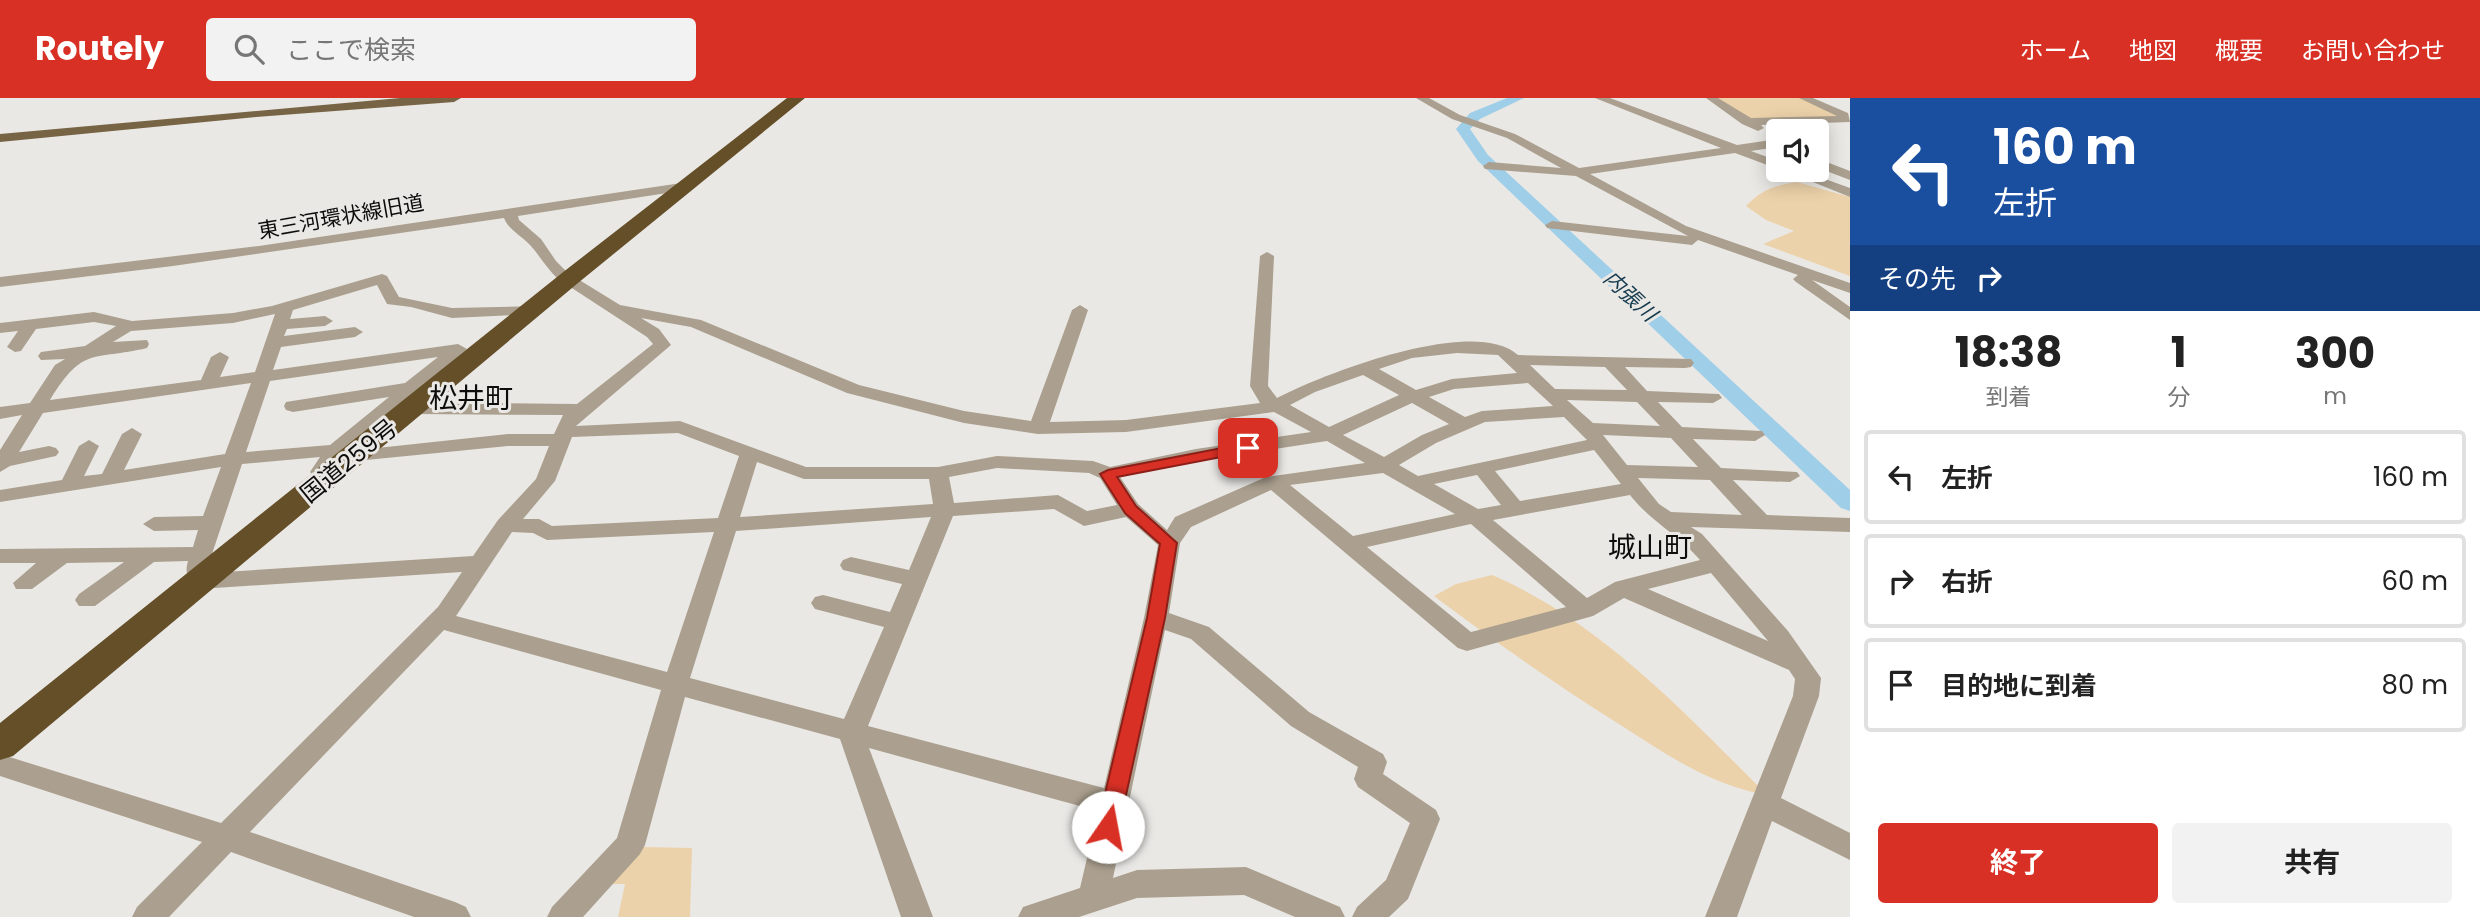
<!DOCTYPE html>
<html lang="ja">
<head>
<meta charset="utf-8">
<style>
	:root { --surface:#fff; --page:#f2f2f2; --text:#222; --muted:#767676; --line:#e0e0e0; --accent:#d93025 }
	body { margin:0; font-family:Poppins,"Noto Sans JP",sans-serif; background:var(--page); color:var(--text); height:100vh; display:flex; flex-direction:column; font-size:26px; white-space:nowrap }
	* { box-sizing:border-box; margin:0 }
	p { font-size:23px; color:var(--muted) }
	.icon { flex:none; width:38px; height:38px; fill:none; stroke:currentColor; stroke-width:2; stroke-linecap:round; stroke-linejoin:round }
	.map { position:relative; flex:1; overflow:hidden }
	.sheet { display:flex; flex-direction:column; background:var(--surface); width:630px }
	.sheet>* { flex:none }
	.banner { background:#1a4fa0; color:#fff; overflow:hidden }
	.fabs { position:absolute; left:1766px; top:21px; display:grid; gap:14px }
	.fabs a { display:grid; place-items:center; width:63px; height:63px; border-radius:7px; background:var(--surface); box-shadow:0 4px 18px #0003; font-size:35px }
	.pin { position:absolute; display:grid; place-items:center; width:60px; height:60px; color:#fff; margin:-30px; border-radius:14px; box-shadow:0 4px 10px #0006 }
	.me { position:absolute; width:77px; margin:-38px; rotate:12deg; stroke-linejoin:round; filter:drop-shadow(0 0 5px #0008) }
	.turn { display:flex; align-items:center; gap:24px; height:147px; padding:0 28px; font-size:32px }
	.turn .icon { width:91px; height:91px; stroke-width:2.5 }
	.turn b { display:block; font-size:49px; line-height:60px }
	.then { display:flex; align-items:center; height:66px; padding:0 28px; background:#0003; gap:14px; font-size:26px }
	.eta { display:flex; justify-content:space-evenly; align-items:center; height:119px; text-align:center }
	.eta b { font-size:42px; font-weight:700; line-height:49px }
	.action { display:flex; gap:14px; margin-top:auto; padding:14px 28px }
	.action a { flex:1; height:80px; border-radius:7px; background:var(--accent); color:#fff; font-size:28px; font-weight:700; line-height:80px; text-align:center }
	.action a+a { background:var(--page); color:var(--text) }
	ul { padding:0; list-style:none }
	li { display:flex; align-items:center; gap:21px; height:94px; margin:0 14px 10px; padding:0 14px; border:4px solid var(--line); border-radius:7px }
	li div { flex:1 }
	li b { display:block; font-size:26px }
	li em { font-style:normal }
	header { display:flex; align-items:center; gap:42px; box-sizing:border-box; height:98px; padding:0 35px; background:var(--accent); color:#fff }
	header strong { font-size:33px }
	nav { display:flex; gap:38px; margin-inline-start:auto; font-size:24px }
	.search { width:490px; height:63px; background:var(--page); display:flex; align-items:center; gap:18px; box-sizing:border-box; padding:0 24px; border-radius:7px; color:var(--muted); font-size:26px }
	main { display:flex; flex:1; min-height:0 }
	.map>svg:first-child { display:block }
	.green { fill:#ecd2aa }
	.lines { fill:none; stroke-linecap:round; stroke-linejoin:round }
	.river { fill:#9fcee8; fill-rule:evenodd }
	.minor { fill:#aba08f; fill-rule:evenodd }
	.major { fill:#776444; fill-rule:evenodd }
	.highway { fill:#654f29; fill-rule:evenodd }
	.route { fill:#d93025; stroke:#8d1f18; stroke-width:2 }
	.labels { text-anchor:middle; stroke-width:6; stroke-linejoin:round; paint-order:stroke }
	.far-street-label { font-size:21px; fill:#0d0c0b; stroke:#eae8e5 }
	.far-water-label { font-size:21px; font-style:italic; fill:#143a4e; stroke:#eae8e5 }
	.street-label { font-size:24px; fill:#0d0c0b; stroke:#eae8e5 }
	.quarter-label { font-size:28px; fill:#0d0c0b; stroke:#eae8e5 }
</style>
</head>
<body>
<header>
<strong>Routely</strong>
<div class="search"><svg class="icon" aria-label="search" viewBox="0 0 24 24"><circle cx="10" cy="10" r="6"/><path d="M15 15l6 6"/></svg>ここで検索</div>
<nav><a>ホーム</a><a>地図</a><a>概要</a><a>お問い合わせ</a></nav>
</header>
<main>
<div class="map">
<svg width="1850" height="819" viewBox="0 0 1850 819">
	<rect width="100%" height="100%" fill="#eae8e5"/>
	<g class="green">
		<path d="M1713,0H1801L1847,20L1748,22Z"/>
		<path d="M1797,84L1850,99V178L1763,146L1794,133L1766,122L1746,108C1761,92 1776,87 1797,84Z"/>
		<path d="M1492,477C1601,524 1685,615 1767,697C1712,688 1665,656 1619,626C1555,586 1494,543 1434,498L1456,486Z"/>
		<path d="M644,749L692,750L690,819H618L625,786H611Z"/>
	</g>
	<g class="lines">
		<path class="river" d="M1507,0H1524L1480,21L1470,31L1488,57L1850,392V413L1841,410L1478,63L1456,31L1470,15Z"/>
		<g class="minor">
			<path d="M1416,0H1429L1460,17L1515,36L1579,70L1721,50L1595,0H1610L1737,47L1778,41V49L1751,53L1778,63V71L1735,55L1590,76L1686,128L1850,185V195L1812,182L1850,209V222L1796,184L1793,181L1798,177L1698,142L1692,147L1547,130L1545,127L1552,123L1688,138L1576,78L1485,71L1483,68L1489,64L1561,70L1507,40L1452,21Z"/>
			<path d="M1706,0H1718L1751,20L1837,18L1799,0H1813L1848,15L1850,24L1761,27L1764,30L1758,33L1742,26Z"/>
			<path d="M1816,60L1850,73V82L1816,69Z"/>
			<path d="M1783,72H1800L1850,90V99Z"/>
			<path d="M688,84L693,85V91L518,118L519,122L541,141L556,163L568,175L620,207L701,222L859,287L964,313L1031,323L1072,212L1080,207L1088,212L1050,324L1126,322L1260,305L1250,288L1260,158L1267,154L1274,158L1268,288L1277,300C1323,276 1474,217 1518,257L1691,261L1694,265L1691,269L1685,270L1625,269L1647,293L1719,296L1722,300L1713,305L1658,304L1682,329L1762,333L1765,337L1755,343L1693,341L1721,370L1797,374L1800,378L1790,384L1733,382L1767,417L1850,420V434L1691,429L1702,436L1788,533L1821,580L1819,598L1781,700L1850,735V762L1772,723L1737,819H1705L1793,598L1795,581L1789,572L1624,500L1593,518L1467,553L1458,550L1271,392L1191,429L1180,445L1169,515L1209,529L1309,614L1383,656L1387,664L1383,676L1436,712L1440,721L1408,801L1389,819H1352L1357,809L1386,782L1410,725L1358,689L1354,681L1358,669L1291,628L1191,541L1165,532L1113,780L1137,772L1246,769L1340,809L1345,819H1295L1244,797L1137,800L1079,819H1018L1023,809L1080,790L1098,713L869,650L933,819H901L840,641L685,599L645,747L640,756L583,819H547L552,809L617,740L661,592L444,532L250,734L455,804L466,809L471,819H414L231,754L169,819H132L137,809L202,744L0,678V656L221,725L438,509L462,474L200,491L192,489C187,480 185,473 188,463L154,464L95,508H79L75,502L79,496L124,464L67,465L32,491H16L13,485L36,465H0V451L193,449L198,432L154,433L143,426L154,419L203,418L221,369L0,404V392L62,382L79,348L89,342L99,348L84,378L102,376L122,336L132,330L142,336L124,372L225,356L251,285L43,315L19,354L49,348L56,350L59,354L56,358L10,368L0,374V352L22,317L0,321V309L30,305L55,267L65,261L41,262L38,258L41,254L85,248L116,228L94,224L36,231L21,253L15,254L7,249L18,233L0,235V225L94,214L132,223L233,215L272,208L382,176L387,178L399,199L452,210L541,208L543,211L535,216L452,220L411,209L387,206L377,187L293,212L290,221L325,218L333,223L325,228L287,231L284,238L355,229L363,234L355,239L281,249L273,272L458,246L467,251L342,356L331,373L335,379L332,383H318L310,374L320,359L242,366L212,456L209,475L473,458L498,422L536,381L549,348H508L356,363L349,361L346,357L349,353L508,336H554L563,317L415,316L406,310L415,304L577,306L653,246L647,239L558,181C546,170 539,156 528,145C520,137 508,131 504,120L173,168L0,189V179L259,148ZM275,216L255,274L220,279L229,259L220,254L211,259L201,282L50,302C84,247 92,263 147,250L149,246L147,242L113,244L131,233L233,225ZM641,220L691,229L847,295L964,325L1038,336L1126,334L1274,314L1311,334L1196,351L1110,369L1093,363L997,358L938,369H806L680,323L576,328L671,247L659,231ZM1457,255L1498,257L1517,275L1452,281L1416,292L1379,271L1412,260ZM438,259L405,285L286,304L284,308L286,312L293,314L389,299L330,347L246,354L270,283ZM1530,267L1605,269L1627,292L1555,291ZM1363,277L1399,297L1329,329L1290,307L1315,294ZM1528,285L1553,308L1482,313L1465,319L1429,299L1454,291ZM1567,302L1637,304L1660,328L1593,325ZM1412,305L1449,326L1422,337L1384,359L1343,337ZM1564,319L1587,342L1418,378L1399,367L1436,345L1485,324ZM678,335L739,358L718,420L552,428L539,421H523L555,383L572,339ZM1603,337L1671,340L1698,369L1627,367ZM1327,343L1365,365L1266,379L1175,419L1167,432L1138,406L1120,379L1196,363ZM1594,352L1621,386L1520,403L1495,373ZM757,364L804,381H929L933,406L740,419ZM997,370L1089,375L1100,380L1117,407L1087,413L1058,397L954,405L949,379ZM1383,375L1455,416L1353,438L1290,387ZM1477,377L1501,407L1478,411L1434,386ZM1638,380L1710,382L1742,417L1671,414L1659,406ZM1630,397C1650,423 1679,437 1700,462L1615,484L1587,500L1493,422ZM1054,411L1084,428L1126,419L1158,447L1144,520L1104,690L868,628L953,418ZM931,419L909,472L851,459L843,462L840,467L843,472L902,486L890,514L823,497L815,499L811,505L815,511L884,529L844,621L690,580L736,433ZM1471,426L1566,509L1471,534L1367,449ZM512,434L533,435L547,442L714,434L667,574L456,518ZM1711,475L1768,543L1648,491Z"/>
		</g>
		<path class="major" d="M400,0H461L454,4L256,19L0,44V36Z"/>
		<path class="highway" d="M787,0H805L578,185L13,658L0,662V625L562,175Z"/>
	</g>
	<path class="route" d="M1248,345L1253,347V353L1117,379L1136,408L1177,445L1165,520L1119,729L1116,736L1108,738L1100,736L1097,729L1147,520L1160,446L1125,415L1100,376L1108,372Z"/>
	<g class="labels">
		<g class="far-street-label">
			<text transform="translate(341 119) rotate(-10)" y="7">東三河環状線旧道</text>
		</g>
		<g class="far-water-label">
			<text transform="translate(1630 198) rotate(43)" y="7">内張川</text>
		</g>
		<g class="street-label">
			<text transform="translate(349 363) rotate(-39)" y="8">国道259号</text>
		</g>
		<g class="quarter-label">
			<text x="471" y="310">松井町</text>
			<text x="1650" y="459">城山町</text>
		</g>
	</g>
</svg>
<div class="fabs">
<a><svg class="icon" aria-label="sound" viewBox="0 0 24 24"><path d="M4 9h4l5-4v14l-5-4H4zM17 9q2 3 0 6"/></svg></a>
</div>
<div class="pin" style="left:1248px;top:350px;background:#d93025"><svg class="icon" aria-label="arrive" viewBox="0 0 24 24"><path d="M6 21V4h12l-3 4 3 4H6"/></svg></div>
<svg class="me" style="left:1108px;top:729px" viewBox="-20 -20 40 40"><circle r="19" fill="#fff"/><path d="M0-13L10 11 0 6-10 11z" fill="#d93025"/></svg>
</div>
<section class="sheet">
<div class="banner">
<div class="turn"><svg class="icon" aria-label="left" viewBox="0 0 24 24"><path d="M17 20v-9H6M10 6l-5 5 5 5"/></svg><div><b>160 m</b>左折</div></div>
<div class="then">その先<svg class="icon" aria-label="right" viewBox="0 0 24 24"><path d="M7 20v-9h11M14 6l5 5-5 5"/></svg></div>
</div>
<div class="eta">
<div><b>18:38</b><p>到着</p></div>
<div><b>1</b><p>分</p></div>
<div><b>300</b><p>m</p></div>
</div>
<ul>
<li><svg class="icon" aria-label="left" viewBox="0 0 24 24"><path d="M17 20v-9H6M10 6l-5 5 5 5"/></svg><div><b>左折</b></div><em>160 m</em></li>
<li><svg class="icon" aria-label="right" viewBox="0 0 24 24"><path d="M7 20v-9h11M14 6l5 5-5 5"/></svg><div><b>右折</b></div><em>60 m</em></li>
<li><svg class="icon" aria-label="arrive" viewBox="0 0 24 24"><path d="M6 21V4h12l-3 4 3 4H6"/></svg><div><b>目的地に到着</b></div><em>80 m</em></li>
</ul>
<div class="action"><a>終了</a><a>共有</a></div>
</section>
</main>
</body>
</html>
